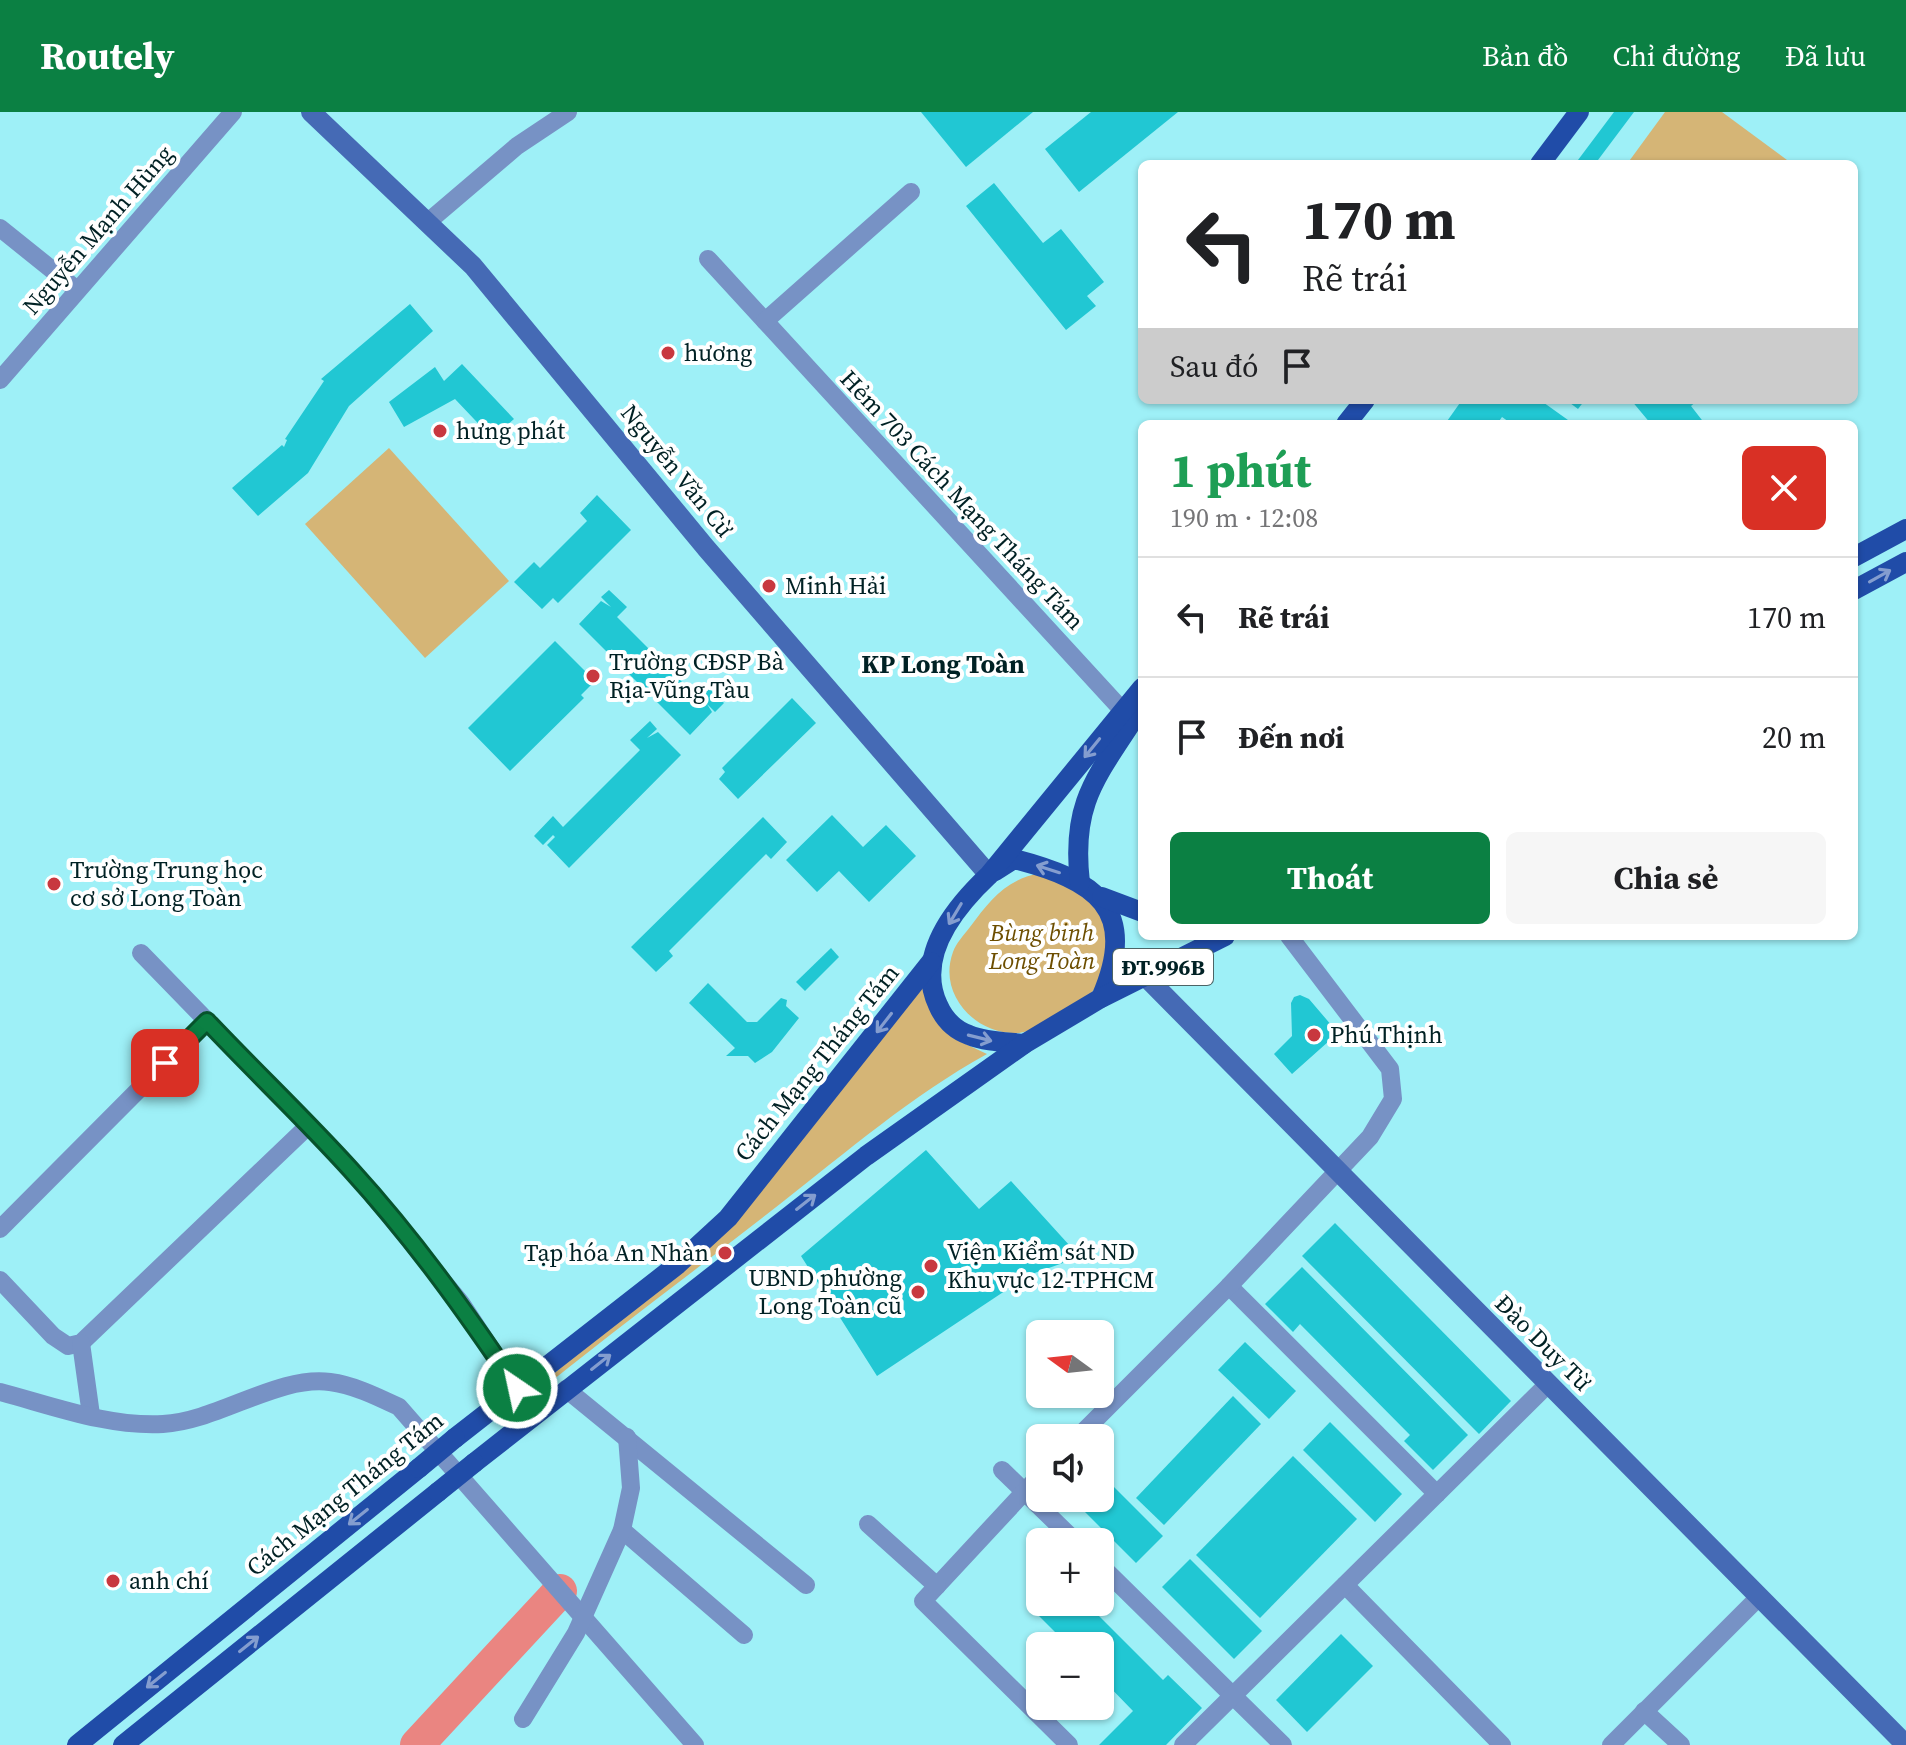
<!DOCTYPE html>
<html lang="vi">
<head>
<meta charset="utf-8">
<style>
	:root { --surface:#fff; --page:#f6f6f6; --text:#202124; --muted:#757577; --line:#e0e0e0; --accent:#0b8043 }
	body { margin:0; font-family:"Source Serif 4",serif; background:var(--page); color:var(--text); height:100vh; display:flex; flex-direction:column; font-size:30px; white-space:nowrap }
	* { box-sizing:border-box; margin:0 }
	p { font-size:26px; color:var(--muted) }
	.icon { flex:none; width:44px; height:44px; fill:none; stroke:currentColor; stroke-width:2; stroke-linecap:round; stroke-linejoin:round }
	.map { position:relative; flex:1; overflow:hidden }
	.side { position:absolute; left:1138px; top:308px; width:720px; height:520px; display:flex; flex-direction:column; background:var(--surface); border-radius:12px; box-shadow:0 2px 6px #0004 }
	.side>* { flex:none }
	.hud { position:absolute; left:1138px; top:48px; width:720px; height:244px; border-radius:12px; box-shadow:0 2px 6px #0004; background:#fff; color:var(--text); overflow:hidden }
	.needle { width:52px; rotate:285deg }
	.buttons { position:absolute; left:1026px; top:1208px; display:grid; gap:16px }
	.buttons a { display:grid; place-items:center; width:88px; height:88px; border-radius:12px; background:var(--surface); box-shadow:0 2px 6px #0004; font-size:40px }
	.pin { position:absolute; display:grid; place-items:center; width:68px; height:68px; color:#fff; margin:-34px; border-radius:16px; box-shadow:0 4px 12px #0006 }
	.me { position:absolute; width:88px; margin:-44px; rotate:326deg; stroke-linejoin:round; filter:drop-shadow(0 0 6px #0008) }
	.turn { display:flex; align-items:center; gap:28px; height:168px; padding:0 32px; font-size:36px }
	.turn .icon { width:104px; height:104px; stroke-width:2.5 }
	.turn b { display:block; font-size:56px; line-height:68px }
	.then { display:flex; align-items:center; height:76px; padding:0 32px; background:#0003; gap:16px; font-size:30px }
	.round { display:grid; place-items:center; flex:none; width:84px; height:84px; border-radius:12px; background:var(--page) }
	.head { display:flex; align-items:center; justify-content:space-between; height:136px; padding:0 32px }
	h1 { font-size:48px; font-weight:700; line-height:60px; color:#1e9e55 }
	.button { display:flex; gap:16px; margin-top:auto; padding:16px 32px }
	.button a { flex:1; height:92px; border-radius:12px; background:var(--accent); color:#fff; font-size:32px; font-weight:700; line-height:92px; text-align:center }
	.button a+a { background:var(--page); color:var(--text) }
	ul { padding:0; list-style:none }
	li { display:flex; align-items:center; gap:24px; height:120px; padding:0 32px; border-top:2px solid var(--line) }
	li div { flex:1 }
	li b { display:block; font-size:30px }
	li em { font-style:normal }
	header { display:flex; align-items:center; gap:48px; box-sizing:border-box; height:112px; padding:0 40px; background:var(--accent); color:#fff }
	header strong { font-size:38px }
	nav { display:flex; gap:44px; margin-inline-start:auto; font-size:28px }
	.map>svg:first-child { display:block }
	.green { fill:#d5b576 }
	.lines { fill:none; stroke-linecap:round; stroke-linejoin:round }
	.river { stroke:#ea8581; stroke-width:34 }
	.building { fill:#21c7d3 }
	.street { stroke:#7792c5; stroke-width:18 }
	.secondary { stroke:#456ab5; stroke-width:20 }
	.primary { stroke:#204ca8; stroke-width:20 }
	.primary-bridge { stroke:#204ca8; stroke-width:20 }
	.oneway { stroke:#849dcf }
	.route-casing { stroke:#07532c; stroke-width:20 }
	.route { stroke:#0b8043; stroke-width:14 }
	.poi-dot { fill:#c8383f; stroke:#fff; stroke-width:3 }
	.labels { text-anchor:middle; stroke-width:8; stroke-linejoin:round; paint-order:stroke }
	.shield { fill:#fff; stroke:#4c6466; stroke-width:2 }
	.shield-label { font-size:22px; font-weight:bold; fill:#002124 }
	.street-label { font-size:24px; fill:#002124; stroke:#fff }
	.poi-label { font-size:24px; fill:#002124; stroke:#fff; text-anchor:start }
	.park-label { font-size:24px; font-style:italic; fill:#6d4e00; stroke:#fff }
	.neighbourhood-label { font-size:26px; font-weight:bold; fill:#002124; stroke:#fff }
</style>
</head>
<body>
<header>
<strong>Routely</strong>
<nav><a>Bản đồ</a><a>Chỉ đường</a><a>Đã lưu</a></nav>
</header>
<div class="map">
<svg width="1906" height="1633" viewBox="0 0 1906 1633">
	<rect width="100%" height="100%" fill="#9ef0f7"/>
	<g class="green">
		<path d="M1665,0H1722L1787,48L1784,52H1627Z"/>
		<path d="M389,336L509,469L425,546L305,412Z"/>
		<path d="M1041,761L1095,786C1099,800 1112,825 1110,839C1108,850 1100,870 1093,879C1083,893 1036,919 1019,921C977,924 937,883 953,840C956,831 964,823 970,815C990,788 1006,767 1041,761Z"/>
		<path d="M923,874L955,927L987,942C911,984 848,1039 780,1092C696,1158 612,1220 529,1287L527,1284L650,1181Z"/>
	</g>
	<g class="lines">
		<path class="river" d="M417,1633L560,1479"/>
	</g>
	<g class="building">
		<path d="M921,0H1033L966,55Z"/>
		<path d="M1091,0H1178L1079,80L1045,37Z"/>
		<path d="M1614,0H1634L1595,52H1575Z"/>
		<path d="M994,71L1043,131L1061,117L1104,170L1087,184L1096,194L1066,218L966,94Z"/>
		<path d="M410,192L433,219L349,294L308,361L258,404L232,376L282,333L284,335L287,328L285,327L324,269L321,267Z"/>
		<path d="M462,252L514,307L492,326L455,287L404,315L389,290L435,255L444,269Z"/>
		<path d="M1462,288H1540L1568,308L1565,312H1512L1502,305L1497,312H1445Z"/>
		<path d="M1566,288H1585L1578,297Z"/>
		<path d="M1631,288H1698L1691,294L1705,312H1651Z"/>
		<path d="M597,383L631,418L558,491L553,486L542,497L514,470L534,450L540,456L587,409L580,401Z"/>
		<path d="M609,478L627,495L617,505L696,584L706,573L724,591L715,600L707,592L712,600L690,623L579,512L601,489L611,495L601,485Z"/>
		<path d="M555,529L595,569L581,583L584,586L510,659L468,616Z"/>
		<path d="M792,586L816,611L738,687L719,667L725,660L722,656Z"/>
		<path d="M650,609L657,617L647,626L658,620L681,643L569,756L547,733L555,725L553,723L543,733L534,724L553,704L563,715L640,638L630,628Z"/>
		<path d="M832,703L863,735L886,713L916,744L869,790L839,759L817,780L786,748Z"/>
		<path d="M763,705L787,730L771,747L766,742L669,839L673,844L656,860L631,835Z"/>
		<path d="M831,836L839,845L805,879L796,870Z"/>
		<path d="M708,871L747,910H757L781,886L787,888L786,894L799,906L772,940L755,951L748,944H726L735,936L689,891Z"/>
		<path d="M1300,883L1309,887L1338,921L1292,962L1274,942L1292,924L1291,891L1294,885Z"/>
		<path d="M926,1038L979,1097L1011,1069L1080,1145L1029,1163L877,1264L801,1144Z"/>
		<path d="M1335,1111L1511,1289L1479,1322L1302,1144Z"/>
		<path d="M1302,1155L1468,1323L1433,1358L1404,1329L1410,1323L1300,1212L1293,1220L1265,1192Z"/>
		<path d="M1245,1230L1296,1279L1269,1307L1218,1258Z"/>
		<path d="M1233,1284L1261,1312L1164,1413L1136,1386Z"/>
		<path d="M1330,1310L1402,1382L1375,1410L1303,1338Z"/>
		<path d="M1293,1344L1357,1407L1260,1506L1196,1443Z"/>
		<path d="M1100,1361L1163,1424L1136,1451L1071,1386H1100Z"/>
		<path d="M1190,1447L1262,1519L1234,1547L1162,1475Z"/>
		<path d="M1040,1484V1490H1085L1163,1568L1168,1563L1202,1596L1166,1633H1099L1133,1599L1100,1565V1534H1069L1029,1494Z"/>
		<path d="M1341,1522L1373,1554L1307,1620L1276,1588Z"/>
	</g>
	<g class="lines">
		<g class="street">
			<path d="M429,109L517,34L568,0"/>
			<path d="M0,116L76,177"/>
			<path d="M708,147L1123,599"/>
			<path d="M765,209L911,80"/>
			<path d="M0,268L233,0"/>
			<path d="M141,841L350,1056L461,1191L517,1276"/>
			<path d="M0,1117L207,909"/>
			<path d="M0,1168L53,1224L68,1234L81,1231L307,1015"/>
			<path d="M1229,1174L1437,1382"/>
			<path d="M81,1231L91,1303"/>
			<path d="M566,1277L806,1473"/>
			<path d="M0,1280C53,1294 108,1315 163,1312C218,1309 278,1263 330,1270C354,1273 378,1285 399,1295L695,1633"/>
			<path d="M1077,1326L1229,1174L1370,1025L1393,987L1390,957L1289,824"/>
			<path d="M1002,1358L1076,1430"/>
			<path d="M1040,1363L923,1489L1069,1633"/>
			<path d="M868,1412L937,1474"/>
			<path d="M622,1418L744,1523"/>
			<path d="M1100,1453L1283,1633"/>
			<path d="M1345,1473L1502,1633"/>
			<path d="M1644,1599L1681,1633"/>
			<path d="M523,1607L576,1521L622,1418L631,1376L627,1325"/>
			<path d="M1183,1633L1548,1272"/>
			<path d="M1611,1633L1759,1485"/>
		</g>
		<g class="secondary">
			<path d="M311,0L473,154L706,436L989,763"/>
			<path d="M1145,864L1906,1633"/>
		</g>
		<g class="primary">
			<path d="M1540,52L1579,0"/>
			<path d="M1346,312L1365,288"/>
			<path d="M1854,445L1906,417"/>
			<path d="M1854,478L1906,450"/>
			<path d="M995,759L1014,747C1095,768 1140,796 1101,886"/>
			<path d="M1080,771C1070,686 1100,662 1142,594"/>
			<path d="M1102,785L1142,800"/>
			<path d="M1024,932C1006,930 986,930 969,923C955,918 944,907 938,893C915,844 955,795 989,763L1142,576"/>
			<path d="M455,1326L678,1152L728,1106L931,850"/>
			<path d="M474,1351L866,1044L1024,932L1101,886L1225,824"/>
			<path d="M77,1633L419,1356"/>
			<path d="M123,1633L438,1380"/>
		</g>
		<g class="primary-bridge">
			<path d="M419,1356L455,1326"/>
			<path d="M438,1380L474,1351"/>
		</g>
	</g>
	<defs><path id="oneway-shaft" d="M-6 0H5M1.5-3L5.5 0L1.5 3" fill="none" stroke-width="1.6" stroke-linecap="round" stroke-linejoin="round" transform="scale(2)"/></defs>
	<g class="oneway">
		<use href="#oneway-shaft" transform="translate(1880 464) rotate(-29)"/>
		<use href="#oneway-shaft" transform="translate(1092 636) rotate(129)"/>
		<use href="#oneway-shaft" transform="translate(1048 757) rotate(-162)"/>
		<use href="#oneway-shaft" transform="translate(955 802) rotate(121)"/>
		<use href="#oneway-shaft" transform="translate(884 911) rotate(128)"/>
		<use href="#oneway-shaft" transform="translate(980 926) rotate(14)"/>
		<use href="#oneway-shaft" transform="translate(806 1090) rotate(-38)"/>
		<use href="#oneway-shaft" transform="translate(601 1250) rotate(-38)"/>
		<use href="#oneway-shaft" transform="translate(358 1405) rotate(141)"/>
		<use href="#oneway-shaft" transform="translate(249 1532) rotate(-39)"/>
		<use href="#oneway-shaft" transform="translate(156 1568) rotate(141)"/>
	</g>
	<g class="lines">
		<g class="route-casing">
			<path id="route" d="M165,951L207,909C254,959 305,1007 351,1058C413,1126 466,1200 517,1276"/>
		</g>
		<use href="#route" class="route"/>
	</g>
	<g class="poi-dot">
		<circle cx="668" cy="241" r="8"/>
		<circle cx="440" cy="319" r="8"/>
		<circle cx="769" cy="474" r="8"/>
		<circle cx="593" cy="564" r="8"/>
		<circle cx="54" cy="772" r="8"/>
		<circle cx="1314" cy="923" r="8"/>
		<circle cx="725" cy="1141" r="8"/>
		<circle cx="931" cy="1154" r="8"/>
		<circle cx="918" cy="1180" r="8"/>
		<circle cx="113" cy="1469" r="8"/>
	</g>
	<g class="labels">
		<rect class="shield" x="1113" y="837" width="100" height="36" rx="6"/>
		<g class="shield-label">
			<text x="1163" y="863">ĐT.996B</text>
		</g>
		<g class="street-label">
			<text transform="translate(98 118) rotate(-49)" y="8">Nguyễn Mạnh Hùng</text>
			<text transform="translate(677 359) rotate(51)" y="8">Nguyễn Văn Cừ</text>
			<text transform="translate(962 388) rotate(47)" y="8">Hẻm 703 Cách Mạng Tháng Tám</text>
			<text transform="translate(817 951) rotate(-51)" y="8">Cách Mạng Tháng Tám</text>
			<text transform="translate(1543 1231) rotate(45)" y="8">Đào Duy Từ</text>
			<text transform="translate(345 1382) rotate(-39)" y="8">Cách Mạng Tháng Tám</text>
		</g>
		<g class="poi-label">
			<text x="684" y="249">hương</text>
			<text x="456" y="327">hưng phát</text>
			<text x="785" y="482">Minh Hải</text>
			<text x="609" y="558">Trường CĐSP Bà<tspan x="609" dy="28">Rịa-Vũng Tàu</tspan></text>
			<text x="70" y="766">Trường Trung học<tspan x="70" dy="28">cơ sở Long Toàn</tspan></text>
			<text x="1330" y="931">Phú Thịnh</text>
			<text x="947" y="1148">Viện Kiểm sát ND<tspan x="947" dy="28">Khu vực 12-TPHCM</tspan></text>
			<text x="709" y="1149" text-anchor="end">Tạp hóa An Nhàn</text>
			<text x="902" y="1174" text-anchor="end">UBND phường<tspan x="902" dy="28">Long Toàn cũ</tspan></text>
			<text x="129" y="1477">anh chí</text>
		</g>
		<g class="park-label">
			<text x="1042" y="829">Bùng binh<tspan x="1042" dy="28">Long Toàn</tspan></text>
		</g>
		<g class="neighbourhood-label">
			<text x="943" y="561">KP Long Toàn</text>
		</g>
	</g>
</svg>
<div class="buttons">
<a><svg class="needle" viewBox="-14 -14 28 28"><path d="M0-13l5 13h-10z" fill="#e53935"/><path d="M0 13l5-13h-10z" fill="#757577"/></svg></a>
<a><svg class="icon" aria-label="sound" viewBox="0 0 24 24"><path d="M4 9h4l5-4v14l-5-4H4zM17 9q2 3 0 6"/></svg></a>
<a>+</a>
<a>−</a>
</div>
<div class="pin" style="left:165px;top:951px;background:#d93025"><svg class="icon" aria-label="arrive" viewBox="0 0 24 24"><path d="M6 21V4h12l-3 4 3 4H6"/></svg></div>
<svg class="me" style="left:517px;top:1276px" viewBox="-20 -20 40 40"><circle r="17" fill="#0b8043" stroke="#fff" stroke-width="3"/><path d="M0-11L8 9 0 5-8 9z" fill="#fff"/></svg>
<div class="hud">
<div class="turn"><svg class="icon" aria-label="left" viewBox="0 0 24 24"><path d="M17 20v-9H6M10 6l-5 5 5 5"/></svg><div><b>170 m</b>Rẽ trái</div></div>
<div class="then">Sau đó<svg class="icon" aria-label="arrive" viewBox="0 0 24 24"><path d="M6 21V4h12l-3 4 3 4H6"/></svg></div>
</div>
<section class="side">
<div class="head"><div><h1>1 phút</h1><p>190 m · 12:08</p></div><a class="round" style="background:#d93025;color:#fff"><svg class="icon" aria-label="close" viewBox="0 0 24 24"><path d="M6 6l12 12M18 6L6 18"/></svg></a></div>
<ul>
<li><svg class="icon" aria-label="left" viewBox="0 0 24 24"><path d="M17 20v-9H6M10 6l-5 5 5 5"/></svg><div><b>Rẽ trái</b></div><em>170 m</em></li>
<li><svg class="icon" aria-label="arrive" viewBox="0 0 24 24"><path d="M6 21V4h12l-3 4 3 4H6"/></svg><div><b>Đến nơi</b></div><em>20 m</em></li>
</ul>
<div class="button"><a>Thoát</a><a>Chia sẻ</a></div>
</section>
</div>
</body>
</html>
